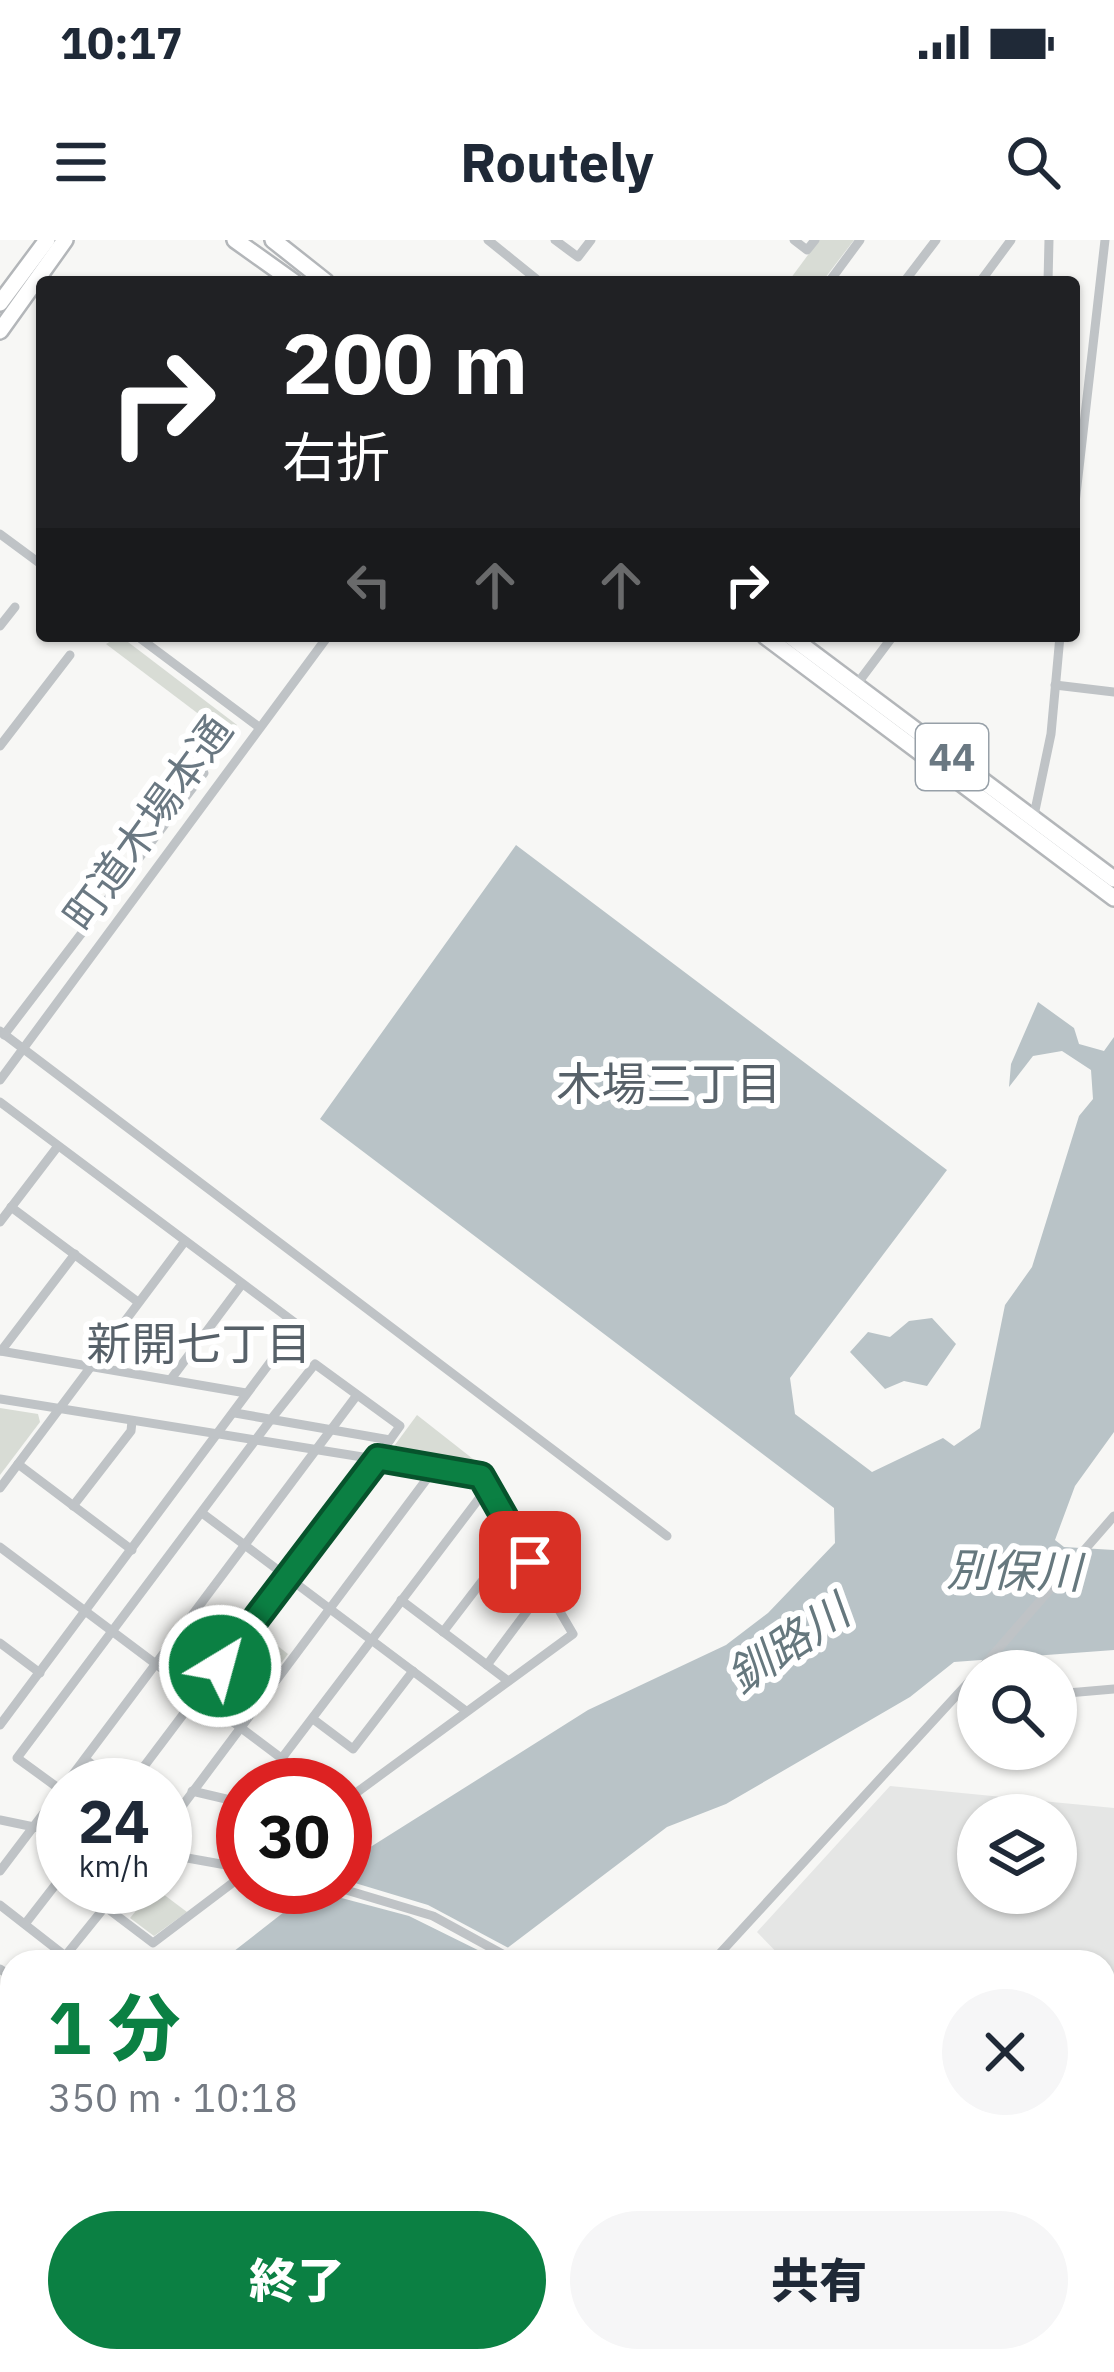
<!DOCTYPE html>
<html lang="ja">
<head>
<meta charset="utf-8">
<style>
	:root { --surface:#fff; --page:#f6f6f7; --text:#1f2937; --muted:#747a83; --accent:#0b8043 }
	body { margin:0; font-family:"IBM Plex Sans","Noto Sans JP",sans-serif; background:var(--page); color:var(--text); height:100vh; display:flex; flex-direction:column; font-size:45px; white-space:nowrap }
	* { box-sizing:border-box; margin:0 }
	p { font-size:39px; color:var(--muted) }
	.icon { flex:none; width:66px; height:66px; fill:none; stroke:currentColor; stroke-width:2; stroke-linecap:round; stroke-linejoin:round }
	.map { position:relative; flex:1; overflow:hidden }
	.panel { position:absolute; left:0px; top:1710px; width:1116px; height:423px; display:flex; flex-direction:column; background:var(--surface); border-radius:36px 36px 0 0; box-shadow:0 3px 9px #0004 }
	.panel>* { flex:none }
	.hud { position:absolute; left:36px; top:36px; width:1044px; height:366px; border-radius:12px; box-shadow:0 3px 9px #0004; background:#202124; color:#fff; overflow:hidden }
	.controls { position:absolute; left:957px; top:1410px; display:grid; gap:24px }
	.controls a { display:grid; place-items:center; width:120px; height:120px; border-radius:50%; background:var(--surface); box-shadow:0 3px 9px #0004; font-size:60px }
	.speed { position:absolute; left:36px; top:1518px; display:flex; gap:24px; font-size:60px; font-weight:700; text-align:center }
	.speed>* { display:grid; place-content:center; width:156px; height:156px; border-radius:50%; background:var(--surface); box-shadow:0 3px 9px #0004; line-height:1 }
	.speed small { font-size:30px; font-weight:400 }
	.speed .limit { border:18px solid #d22; background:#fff; color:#111 }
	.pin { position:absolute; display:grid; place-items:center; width:102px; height:102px; color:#fff; margin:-51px; border-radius:24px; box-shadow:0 6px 18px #0006 }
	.me { position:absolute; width:132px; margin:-66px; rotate:37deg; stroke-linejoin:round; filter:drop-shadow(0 0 9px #0008) }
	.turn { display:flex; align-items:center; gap:42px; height:252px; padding:0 48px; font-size:54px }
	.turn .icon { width:156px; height:156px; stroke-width:2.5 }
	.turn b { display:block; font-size:84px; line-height:102px }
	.lanes { display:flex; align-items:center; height:114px; padding:0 48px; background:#0003; justify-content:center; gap:60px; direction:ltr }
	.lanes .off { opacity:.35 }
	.round { display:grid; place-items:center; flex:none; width:126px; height:126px; border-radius:63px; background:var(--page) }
	.headline { display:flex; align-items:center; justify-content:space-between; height:204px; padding:0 48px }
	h1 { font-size:72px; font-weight:800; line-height:90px; color:var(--accent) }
	.action { display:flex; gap:24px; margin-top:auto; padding:24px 48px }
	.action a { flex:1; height:138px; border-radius:72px; background:var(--accent); color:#fff; font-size:48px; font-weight:800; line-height:138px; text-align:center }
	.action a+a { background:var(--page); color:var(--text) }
	.status { display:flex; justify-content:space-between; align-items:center; height:84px; padding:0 60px; background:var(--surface); direction:ltr }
	.status svg { height:33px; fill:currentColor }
	header { display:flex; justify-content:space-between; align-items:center; height:156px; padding:0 48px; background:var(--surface); font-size:54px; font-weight:800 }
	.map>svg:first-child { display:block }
	.built { fill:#e5e6e5; fill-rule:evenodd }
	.green { fill:#d8dcd5 }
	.water { fill:#b9c3c7 }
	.pier { fill:#f7f7f5 }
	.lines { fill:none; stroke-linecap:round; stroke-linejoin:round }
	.highway-casing { stroke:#b3b6b9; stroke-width:20 }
	.minor { stroke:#bfc3c6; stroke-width:9 }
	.highway { stroke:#fff; stroke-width:15 }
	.rail-casing { stroke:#a1a7ab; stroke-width:8 }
	.rail { stroke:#fff; stroke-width:3; stroke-dasharray:9; stroke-linecap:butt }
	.route-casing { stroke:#07532c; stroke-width:30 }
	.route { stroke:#0b8043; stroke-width:21 }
	.labels { text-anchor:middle; stroke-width:12; stroke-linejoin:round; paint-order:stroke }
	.shield { fill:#fff; stroke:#97a0a8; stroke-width:3 }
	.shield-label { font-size:39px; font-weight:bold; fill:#6a7882 }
	.street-label { font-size:42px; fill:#6a7882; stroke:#fff }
	.neighbourhood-label { font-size:45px; fill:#576169; stroke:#fff }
	.water-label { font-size:45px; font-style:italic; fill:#66787e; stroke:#fff }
</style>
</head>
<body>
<div class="status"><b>10:17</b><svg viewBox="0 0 49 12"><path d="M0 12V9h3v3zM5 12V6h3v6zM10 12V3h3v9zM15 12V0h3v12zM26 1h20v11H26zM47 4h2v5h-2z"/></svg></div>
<header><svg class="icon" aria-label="menu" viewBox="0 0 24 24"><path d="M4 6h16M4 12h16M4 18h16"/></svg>Routely<svg class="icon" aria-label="search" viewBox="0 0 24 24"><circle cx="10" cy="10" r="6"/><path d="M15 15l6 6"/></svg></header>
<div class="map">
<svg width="1114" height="2132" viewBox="0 0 1114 2132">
	<rect width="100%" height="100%" fill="#f7f7f5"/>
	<path class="built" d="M890,1546L1114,1568V1946L1104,1944V1722H786L757,1692ZM978,1575H1056V1653H978Z"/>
	<g class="green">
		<path d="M819,0H854L822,42H788Z"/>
		<path d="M113,400L128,402L237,485L229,497L106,404Z"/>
		<path d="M0,1168L38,1174L40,1182L0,1235Z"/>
		<path d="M417,1175L487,1230L389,1213Z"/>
		<path d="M255,1388L288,1414L239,1479L205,1454Z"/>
		<path d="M155,1648L187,1672L154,1696L130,1678Z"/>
	</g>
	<g class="water">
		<path d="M516,605L947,930L790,1138L795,1174L872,1232L943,1198L954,1206L980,1188L1005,1065L1032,1027L1079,876L1093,859L1091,830L1062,811L1033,816L1009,847L1011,824L1038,762L1074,788L1079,804L1104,811L1114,797V1192L1075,1246L1055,1300L1064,1307L1114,1310V1410L954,1422L910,1457L726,1564L667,1587L489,1722H220L316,1647H345V1624L353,1618L588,1470L726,1405L768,1373L835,1303L834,1268L320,879Z"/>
		<path d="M932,1078L956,1104L927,1146L904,1141L885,1149L850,1112L868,1092L890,1097L909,1081Z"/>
		<path d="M12,1931V2121H39L30,2132H0V1943Z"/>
	</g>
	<path class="pier" d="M345,1640L428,1665L514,1711L500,1721L409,1676L304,1648L345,1647Z"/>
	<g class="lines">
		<g class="highway-casing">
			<g id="highway">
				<path d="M235,0L294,42"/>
				<path d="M273,0L326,42"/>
				<path d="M0,63L47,0"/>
				<path d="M0,91L65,0"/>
				<path d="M765,396L1114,658"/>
				<path d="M790,396L1114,639"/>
			</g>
		</g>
		<g class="minor">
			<path d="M488,0L540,42"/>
			<path d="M555,0L578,17L591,0"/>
			<path d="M794,0L807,10L815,0"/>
			<path d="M829,42L860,0"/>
			<path d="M904,42L936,0"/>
			<path d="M980,42L1011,0"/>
			<path d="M1048,42L1049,0"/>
			<path d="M1074,272L1105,0"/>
			<path d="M0,294L42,325"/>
			<path d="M0,386L15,367"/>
			<path d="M137,396L259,487"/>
			<path d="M1055,445L1114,452"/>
			<path d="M854,448L893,396"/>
			<path d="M0,506L70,415"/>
			<path d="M1033,580L1051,494L1060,396"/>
			<path d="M0,791L667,1296"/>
			<path d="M4,795L204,533"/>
			<path d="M0,840L328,396"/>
			<path d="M0,862L298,1085L0,1485"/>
			<path d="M11,967L138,1062"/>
			<path d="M0,982L58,906"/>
			<path d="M0,1111L246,1153"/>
			<path d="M1,1111L75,1014"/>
			<path d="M171,1139L242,1044"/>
			<path d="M0,1159L481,1236L573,1394L345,1561"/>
			<path d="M18,1224L132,1310"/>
			<path d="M0,1248L185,1001"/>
			<path d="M73,1266L131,1191L132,1181"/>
			<path d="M202,1273L466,1471"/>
			<path d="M0,1307L317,1545"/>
			<path d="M401,1360L508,1441"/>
			<path d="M443,1392L515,1298"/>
			<path d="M0,1403L40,1433"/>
			<path d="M487,1425L545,1347"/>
			<path d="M979,1431L1114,1276"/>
			<path d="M1056,1454L1114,1449"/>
			<path d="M313,1479L353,1509L413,1431"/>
			<path d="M282,1518L487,1248"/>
			<path d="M85,1519L119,1545"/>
			<path d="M65,1545L357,1155"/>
			<path d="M130,1545L390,1200"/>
			<path d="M61,1550L17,1518L272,1178L315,1124L400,1186L390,1200L235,1173"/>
			<path d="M192,1551L243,1563"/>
			<path d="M0,1580L63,1593"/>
			<path d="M165,1589L435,1228"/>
			<path d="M165,1614L243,1628"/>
			<path d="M0,1631L62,1549"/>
			<path d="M79,1647L153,1703L243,1635"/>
			<path d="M336,1647L433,1676L517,1722"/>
			<path d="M0,1665L73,1722"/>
			<path d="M25,1684L63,1635"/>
			<path d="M66,1715L121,1647"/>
			<path d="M712,1722L978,1432"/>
			<path d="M0,1729L12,1737"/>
			<path d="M0,1799L12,1788"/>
			<path d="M0,1854L11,1843"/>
			<path d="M1104,1988L1114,1997"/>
			<path d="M1104,2007L1114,2016"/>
			<path d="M1104,2028L1114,2038"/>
			<path d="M1104,2058L1114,2057"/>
			<path d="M1104,2090L1114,2089"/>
			<path d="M337,2132L347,2121"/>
		</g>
		<use href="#highway" class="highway"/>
		<g class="rail-casing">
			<path id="rail" d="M1081,2132L1114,2130"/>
		</g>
		<use href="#rail" class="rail"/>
	</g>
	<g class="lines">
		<g class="route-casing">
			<path id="route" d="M220,1426L378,1218L481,1236L530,1322"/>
		</g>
		<use href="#route" class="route"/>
	</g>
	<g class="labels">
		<rect class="shield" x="916" y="484" width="72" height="66" rx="9"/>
		<g class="shield-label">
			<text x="952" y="531">44</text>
		</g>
		<g class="street-label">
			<text transform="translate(148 583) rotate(-54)" y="15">町道木場本通</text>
		</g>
		<g class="neighbourhood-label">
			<text x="669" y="860">木場三丁目</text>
			<text x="199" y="1120">新開七丁目</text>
		</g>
		<g class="water-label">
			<text transform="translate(1014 1331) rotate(1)" y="16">別保川</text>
			<text transform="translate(788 1404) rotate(-34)" y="16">釧路川</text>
		</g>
	</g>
</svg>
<div class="controls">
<a><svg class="icon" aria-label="search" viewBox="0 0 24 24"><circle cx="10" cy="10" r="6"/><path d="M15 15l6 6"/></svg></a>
<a><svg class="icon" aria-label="layers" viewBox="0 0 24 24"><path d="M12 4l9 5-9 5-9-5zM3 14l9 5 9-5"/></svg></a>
</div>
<div class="speed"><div>24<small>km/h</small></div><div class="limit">30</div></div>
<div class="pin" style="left:530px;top:1322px;background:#d93025"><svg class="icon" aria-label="arrive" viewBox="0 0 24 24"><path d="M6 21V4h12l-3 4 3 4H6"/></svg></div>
<svg class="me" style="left:220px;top:1426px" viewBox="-20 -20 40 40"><circle r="17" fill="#0b8043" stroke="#fff" stroke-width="3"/><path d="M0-11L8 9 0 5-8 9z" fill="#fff"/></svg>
<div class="hud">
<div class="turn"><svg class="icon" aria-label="right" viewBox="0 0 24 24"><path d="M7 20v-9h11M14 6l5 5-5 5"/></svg><div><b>200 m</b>右折</div></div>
<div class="lanes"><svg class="icon off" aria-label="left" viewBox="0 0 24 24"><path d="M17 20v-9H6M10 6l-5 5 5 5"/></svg><svg class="icon off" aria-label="ahead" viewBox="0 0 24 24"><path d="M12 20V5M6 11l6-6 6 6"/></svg><svg class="icon off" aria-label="ahead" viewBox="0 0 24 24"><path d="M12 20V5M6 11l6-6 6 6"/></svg><svg class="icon" aria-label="right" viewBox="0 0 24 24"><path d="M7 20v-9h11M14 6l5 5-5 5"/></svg></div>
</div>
<section class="panel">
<div class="headline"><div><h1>1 分</h1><p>350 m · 10:18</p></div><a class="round"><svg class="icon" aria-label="close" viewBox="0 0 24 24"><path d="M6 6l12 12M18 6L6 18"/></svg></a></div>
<div class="action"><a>終了</a><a>共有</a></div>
</section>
</div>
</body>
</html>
